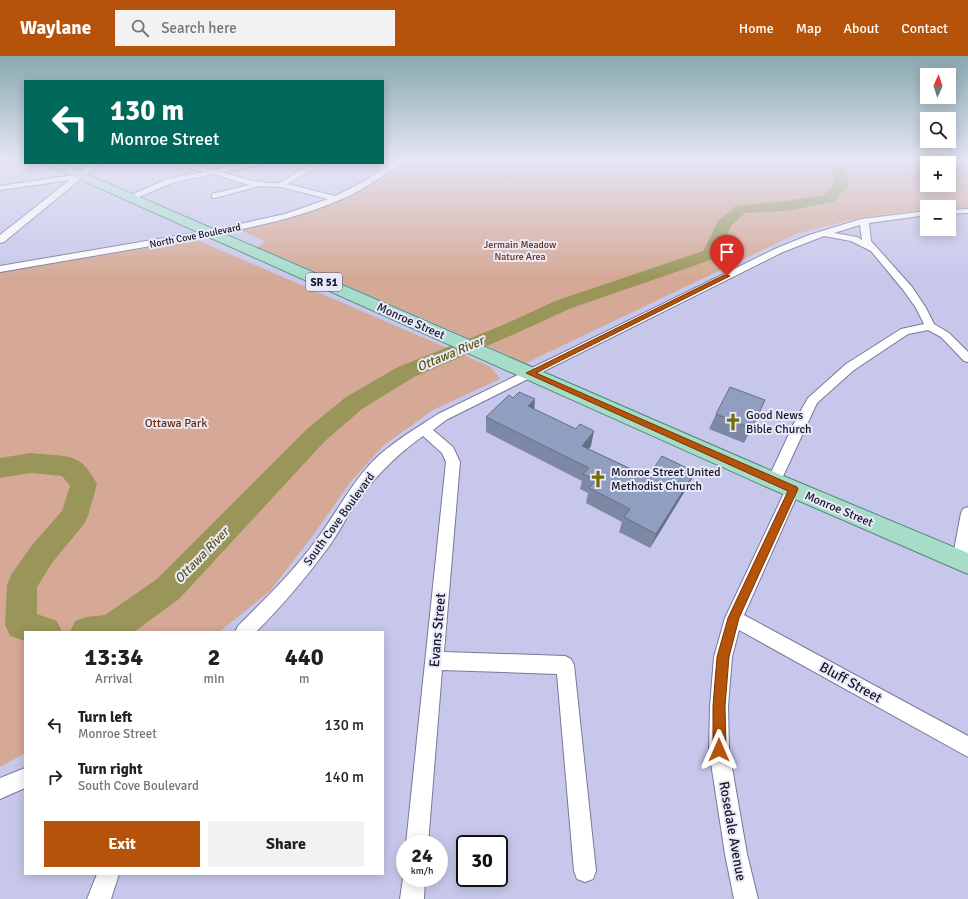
<!DOCTYPE html>
<html lang="en">
<head>
<meta charset="utf-8">
<style>
	:root { --surface:#fff; --page:#f2f2f2; --text:#202124; --muted:#757577; --accent:#b45309 }
	body { margin:0; font-family:Signika,sans-serif; background:var(--page); color:var(--text); height:100vh; display:flex; flex-direction:column; font-size:15px; white-space:nowrap }
	* { box-sizing:border-box; margin:0 }
	p { font-size:13px; color:var(--muted) }
	.icon { flex:none; width:22px; height:22px; fill:none; stroke:currentColor; stroke-width:2; stroke-linecap:round; stroke-linejoin:round }
	.map { position:relative; flex:1; overflow:hidden }
	.details { position:absolute; left:24px; top:575px; width:360px; height:244px; display:flex; flex-direction:column; background:var(--surface); border-radius:0px; box-shadow:0 2px 10px #0003 }
	.details>* { flex:none }
	.hud { position:absolute; left:24px; top:24px; width:360px; height:84px; border-radius:0px; box-shadow:0 2px 10px #0003; background:#00695c; color:#fff; overflow:hidden }
	.needle { width:26px; rotate:3deg }
	.buttons { position:absolute; left:920px; top:12px; display:grid; gap:8px }
	.buttons a { display:grid; place-items:center; width:36px; height:36px; border-radius:0px; background:var(--surface); box-shadow:0 2px 10px #0003; font-size:20px }
	.speed { position:absolute; left:396px; top:779px; display:flex; gap:8px; font-size:20px; font-weight:700; text-align:center }
	.speed>* { display:grid; place-content:center; width:52px; height:52px; border-radius:50%; background:var(--surface); box-shadow:0 2px 10px #0003; line-height:1 }
	.speed small { font-size:10px; font-weight:400 }
	.speed .limit { border:2px solid #111; border-radius:6px; background:#fff; color:#111 }
	.pin { position:absolute; display:grid; place-items:center; width:34px; height:34px; color:#fff; margin:-41px -17px; border-radius:50% 50% 50% 0; rotate:-45deg; box-shadow:0 0 4px #0007 }
	.pin .icon { rotate:45deg }
	.me { position:absolute; width:44px; margin:-22px; rotate:0deg; stroke-linejoin:round; filter:drop-shadow(0 0 3px #0008) }
	.turn { display:flex; align-items:center; gap:14px; height:84px; padding:0 20px; font-size:18px }
	.turn .icon { width:52px; height:52px; stroke-width:2.5 }
	.turn b { display:block; font-size:28px; line-height:34px }
	.eta { display:flex; justify-content:space-evenly; align-items:center; height:68px; text-align:center }
	.eta b { font-size:24px; font-weight:700; line-height:28px }
	.action { display:flex; gap:8px; margin-top:auto; padding:8px 20px }
	.action a { flex:1; height:46px; border-radius:0px; background:var(--accent); color:#fff; font-size:16px; font-weight:700; line-height:46px; text-align:center }
	.action a+a { background:var(--page); color:var(--text) }
	ul { padding:0; list-style:none }
	li { display:flex; align-items:center; gap:12px; height:52px; padding:0 20px }
	li div { flex:1 }
	li b { display:block; font-size:15px }
	li em { font-style:normal }
	header { display:flex; align-items:center; gap:24px; box-sizing:border-box; height:56px; padding:0 20px; background:var(--accent); color:#fff }
	header strong { font-size:19px }
	nav { display:flex; gap:22px; margin-inline-start:auto; font-size:14px }
	.search { width:280px; height:36px; background:var(--page); display:flex; align-items:center; gap:10px; box-sizing:border-box; padding:0 14px; border-radius:0px; color:var(--muted); font-size:15px }
	.map>svg:first-child { display:block }
	.green { fill:#d5a995; fill-rule:evenodd }
	.lines { fill:none; stroke-linecap:round; stroke-linejoin:round }
	.river { fill:#9a965a; fill-rule:evenodd }
	.minor-casing { stroke:#79789a; stroke-width:2 }
	.tertiary-casing { stroke:#79789a; stroke-width:2 }
	.primary-casing { stroke:#4e8977; stroke-width:2 }
	.minor { fill:#fff; fill-rule:evenodd }
	.tertiary { fill:#fff; fill-rule:evenodd }
	.primary { fill:#a7ddc8; fill-rule:evenodd }
	.wall { fill:#7c88a4 }
	.shaded-wall { fill:#656f86 }
	.building { fill:#909ebf; stroke:#656f86 }
	.route { fill:#b45309; stroke:#753606 }
	.labels { text-anchor:middle; stroke-width:4; stroke-linejoin:round; paint-order:stroke }
	.far-street-label { font-size:10px; fill:#171724; stroke:#e9e9fc }
	.far-park-label { font-size:10px; fill:#732c00; stroke:#e9e9fc }
	.shield { fill:#e9e9fc; stroke:#565665; stroke-width:1 }
	.shield-label { font-size:11px; font-weight:bold; fill:#171724 }
	.street-label { font-size:12px; fill:#171724; stroke:#e9e9fc }
	.poi-label { font-size:12px; fill:#171724; stroke:#e9e9fc; text-anchor:start }
	.park-label { font-size:12px; fill:#732c00; stroke:#e9e9fc }
	.water-label { font-size:13px; font-style:italic; fill:#5d580e; stroke:#e9e9fc }
	.near-street-label { font-size:14px; fill:#171724; stroke:#e9e9fc }
</style>
</head>
<body>
<header>
<strong>Waylane</strong>
<div class="search"><svg class="icon" aria-label="search" viewBox="0 0 24 24"><circle cx="10" cy="10" r="6"/><path d="M15 15l6 6"/></svg>Search here</div>
<nav><a>Home</a><a>Map</a><a>About</a><a>Contact</a></nav>
</header>
<div class="map">
<svg width="968" height="843" viewBox="0 0 968 843">
	<rect width="100%" height="100%" fill="#c7c7eb"/>
	<g class="green">
		<path d="M396,104H947L958,112L968,111V153L927,151V153L857,162L796,178L526,307L258,191L265,185L231,170C273,161 316,151 354,131C369,124 382,113 396,104ZM927,107H949V129H927Z"/>
		<path d="M197,184L491,311L500,323L433,354L384,389L352,424L314,478L270,535L219,576H25V697L0,711V216Z"/>
	</g>
	<g class="lines">
		<g class="river">
			<path d="M831,104H844L849,128L834,146L785,155L745,157L731,170L716,202L569,253L517,277L414,321L362,353L325,385L179,543L134,576H70L75,565L86,561L105,559L157,523L307,373L346,341L398,311L503,269L555,245L703,195L718,165L736,150L785,145L824,139L835,127Z"/>
			<path d="M31,397C43,399 67,398 77,404C85,408 93,420 97,428L88,460L84,468L52,507L37,531V558L57,565L62,576H25V585L10,580L5,569L7,529L11,519L32,489L62,455L70,430L62,420L31,417L0,422V402Z"/>
		</g>
		<g class="minor-casing">
			<g id="minor">
				<path d="M396,104H404C398,110 389,115 381,121C331,156 270,167 211,180L208,179L207,177L208,175L285,158L328,143L281,131L260,130L215,142H212V138L249,129L213,118L172,127L134,143H131L127,141L167,123L204,116L187,111L186,109L189,107L213,114L245,107H259L258,109L222,116C234,120 270,131 281,126C295,119 307,107 324,107L287,128L335,140L363,126Z"/>
				<path d="M81,118L85,120L84,122L0,134V130Z"/>
				<path d="M968,153V157L949,158V154Z"/>
				<path d="M927,155V159L869,167L871,185L912,231L926,252L934,268L949,277L968,296V306L964,305L941,281L928,274L908,278L854,314L817,347L779,429L774,430L769,429L767,425L796,363L808,342L846,308L901,273L924,268L916,252L904,235L871,195L851,185L824,180L783,196L446,364L433,374L453,391L460,406L444,596L565,600L571,603L574,609L596,815L593,823L585,826L577,823L574,815L557,618L442,614L428,788H406L446,406L442,397L423,380C395,400 372,423 353,452C344,465 337,480 327,493C305,523 282,550 256,576H235L238,570C266,542 294,515 317,483C336,458 350,429 372,406C391,387 415,373 438,358L777,192L809,179L861,163ZM860,169L862,184L857,181L834,177Z"/>
				<path d="M793,427L798,429L800,433L744,559L968,680V701L739,574L732,601L728,650L729,694L747,798L758,843H734L725,798L709,694L710,650L714,601L725,562L786,433L788,429Z"/>
				<path d="M968,451V504L966,510L960,512L954,510L952,505L961,457L963,453Z"/>
				<path d="M25,712V732L0,743V722Z"/>
				<path d="M405,816V822H425L424,843H400L403,822Z"/>
				<path d="M97,818H119L111,843H87Z"/>
			</g>
		</g>
		<g class="tertiary-casing">
			<g id="tertiary">
				<path d="M963,104H968V108Z"/>
				<path d="M91,107H100L4,186L0,187V179Z"/>
				<path d="M211,174L215,175L216,177L215,179L0,216V210Z"/>
			</g>
		</g>
		<g class="primary-casing">
			<path id="primary" d="M47,107H61L781,419L968,497V518L767,431L48,109Z"/>
		</g>
		<use href="#minor" class="minor"/>
		<use href="#tertiary" class="tertiary"/>
		<use href="#primary" class="primary"/>
	</g>
	<g class="wall">
		<path d="M534,353L591,390L589,393L648,421L695,416L688,430L650,492L619,476L622,466L586,447L588,437L580,433L582,425L486,376V361Z"/>
		<path d="M716,358L752,372L744,387L709,373Z"/>
	</g>
	<g class="shaded-wall">
		<path d="M535,343L534,359L528,350Z"/>
		<path d="M594,375L591,390L579,405L582,390Z"/>
		<path d="M695,416L688,430L650,492L656,478Z"/>
	</g>
	<g class="building">
		<path d="M730,331L765,344L752,372L716,358Z"/>
		<path d="M519,336L535,343L528,350L576,373L580,368L594,375L582,390L648,421L662,400L695,416L656,478L624,461L630,453L589,432L596,424L583,418L589,412L486,361L509,339L513,342Z"/>
	</g>
	<linearGradient id="sky" x2="0" y2="1"><stop stop-color="#89a8af"/><stop offset="0.47" stop-color="#e6e6f6"/><stop offset="1" stop-color="#e6e6f6" stop-opacity="0"/></linearGradient>
	<rect width="968" height="222" fill="url(#sky)"/>
	<path class="route" d="M724,219L730,220L536,317L797,431L798,433L739,562L729,601L725,650L726,694L724,698L719,700L715,698L713,694V650L717,601L728,562L788,435L526,317Z"/>
	<defs>
		<g id="church-bare" transform="scale(1.38)"><path d="M-1.2-6h2.4v3.5h3.3v2.4h-3.3V6h-2.4V-.1h-3.3v-2.4h3.3Z" fill="#736d0c" stroke="#e9e9fc" stroke-width="2.5" paint-order="stroke"/></g>
	</defs>
	<g fill-rule="evenodd">
		<use href="#church-bare" x="733" y="366"/>
		<use href="#church-bare" x="598" y="423"/>
	</g>
	<g class="labels">
		<g class="far-street-label">
			<text transform="translate(195 179) rotate(-11)" y="4">North Cove Boulevard</text>
		</g>
		<g class="far-park-label">
			<text x="520" y="192">Jermain Meadow<tspan x="520" dy="12">Nature Area</tspan></text>
		</g>
		<rect class="shield" x="306" y="217" width="36" height="18" rx="3"/>
		<g class="shield-label">
			<text x="324" y="230">SR 51</text>
		</g>
		<g class="street-label">
			<text transform="translate(411 265) rotate(24)" y="4">Monroe Street</text>
			<text transform="translate(839 453) rotate(23)" y="4">Monroe Street</text>
			<text transform="translate(339 463) rotate(-54)" y="4">South Cove Boulevard</text>
		</g>
		<g class="poi-label">
			<text x="746" y="363">Good News<tspan x="746" dy="14">Bible Church</tspan></text>
			<text x="611" y="420">Monroe Street United<tspan x="611" dy="14">Methodist Church</tspan></text>
		</g>
		<g class="park-label">
			<text x="176" y="371">Ottawa Park</text>
		</g>
		<g class="water-label">
			<text transform="translate(450 297) rotate(-23)" y="5">Ottawa River</text>
			<text transform="translate(201 499) rotate(-46)" y="5">Ottawa River</text>
		</g>
		<g class="near-street-label">
			<text transform="translate(437 574) rotate(-85)" y="5">Evans Street</text>
			<text transform="translate(851 626) rotate(29)" y="5">Bluff Street</text>
			<text transform="translate(733 775) rotate(80)" y="5">Rosedale Avenue</text>
		</g>
	</g>
</svg>
<div class="buttons">
<a><svg class="needle" viewBox="-14 -14 28 28"><path d="M0-13l5 13h-10z" fill="#e53935"/><path d="M0 13l5-13h-10z" fill="#757577"/></svg></a>
<a><svg class="icon" aria-label="search" viewBox="0 0 24 24"><circle cx="10" cy="10" r="6"/><path d="M15 15l6 6"/></svg></a>
<a>+</a>
<a>−</a>
</div>
<div class="speed"><div>24<small>km/h</small></div><div class="limit">30</div></div>
<div class="pin" style="left:727px;top:220px;background:#d93025"><svg class="icon" aria-label="arrive" viewBox="0 0 24 24"><path d="M6 21V4h12l-3 4 3 4H6"/></svg></div>
<svg class="me" style="left:719px;top:694px" viewBox="-20 -20 40 40"><path d="M0-17L14 15 0 8-14 15z" fill="#b45309" stroke="#fff" stroke-width="4"/></svg>
<div class="hud">
<div class="turn"><svg class="icon" aria-label="left" viewBox="0 0 24 24"><path d="M17 20v-9H6M10 6l-5 5 5 5"/></svg><div><b>130 m</b>Monroe Street</div></div>
</div>
<section class="details">
<div class="eta">
<div><b>13:34</b><p>Arrival</p></div>
<div><b>2</b><p>min</p></div>
<div><b>440</b><p>m</p></div>
</div>
<ul>
<li><svg class="icon" aria-label="left" viewBox="0 0 24 24"><path d="M17 20v-9H6M10 6l-5 5 5 5"/></svg><div><b>Turn left</b><p>Monroe Street</p></div><em>130 m</em></li>
<li><svg class="icon" aria-label="right" viewBox="0 0 24 24"><path d="M7 20v-9h11M14 6l5 5-5 5"/></svg><div><b>Turn right</b><p>South Cove Boulevard</p></div><em>140 m</em></li>
</ul>
<div class="action"><a>Exit</a><a>Share</a></div>
</section>
</div>
</body>
</html>
